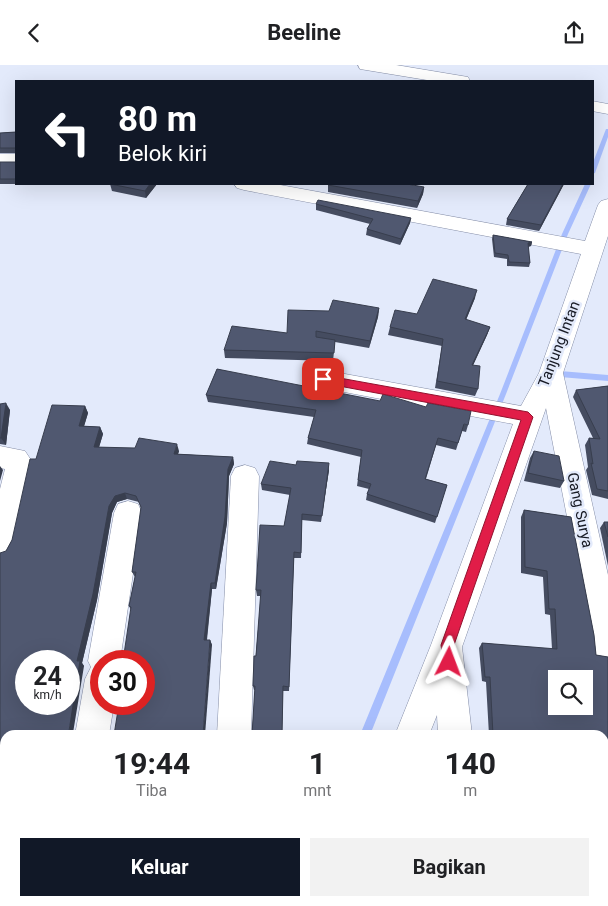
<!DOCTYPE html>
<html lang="id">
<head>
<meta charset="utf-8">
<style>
	:root { --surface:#fff; --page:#f2f2f2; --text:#202124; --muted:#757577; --accent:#111827 }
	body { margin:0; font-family:Roboto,sans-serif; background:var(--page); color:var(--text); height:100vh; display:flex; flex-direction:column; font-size:19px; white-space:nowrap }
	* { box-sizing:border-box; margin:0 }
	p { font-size:16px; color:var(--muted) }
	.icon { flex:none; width:28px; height:28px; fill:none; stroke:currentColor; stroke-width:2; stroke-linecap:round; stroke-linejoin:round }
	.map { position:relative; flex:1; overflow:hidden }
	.side { position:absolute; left:0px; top:665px; width:609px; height:176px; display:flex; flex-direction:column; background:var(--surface); border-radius:15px 15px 0 0; box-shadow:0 5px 20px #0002 }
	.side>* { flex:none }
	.hud { position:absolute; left:15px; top:15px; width:579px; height:105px; border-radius:0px; box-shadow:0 5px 20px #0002; background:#111827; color:#fff; overflow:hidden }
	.tools { position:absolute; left:548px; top:605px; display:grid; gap:10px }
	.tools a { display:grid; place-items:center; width:45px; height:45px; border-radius:0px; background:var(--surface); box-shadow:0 5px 20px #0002; font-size:25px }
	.speed { position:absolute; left:15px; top:585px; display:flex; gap:10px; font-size:25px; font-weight:700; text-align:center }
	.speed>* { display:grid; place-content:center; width:65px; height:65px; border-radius:50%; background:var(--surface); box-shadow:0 5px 20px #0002; line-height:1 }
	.speed small { font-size:12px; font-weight:400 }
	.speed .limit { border:8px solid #d22; background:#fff; color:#111 }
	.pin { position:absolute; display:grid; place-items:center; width:42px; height:42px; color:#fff; margin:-21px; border-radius:10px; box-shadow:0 2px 8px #0006 }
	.me { position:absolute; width:55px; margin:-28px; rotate:3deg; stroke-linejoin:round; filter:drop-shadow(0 0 4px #0008) }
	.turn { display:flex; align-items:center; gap:18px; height:105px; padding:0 20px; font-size:22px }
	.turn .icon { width:65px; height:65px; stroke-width:2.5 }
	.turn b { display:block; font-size:35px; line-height:42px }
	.eta { display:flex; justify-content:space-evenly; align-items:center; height:85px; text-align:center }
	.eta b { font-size:30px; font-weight:700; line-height:35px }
	.cta { display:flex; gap:10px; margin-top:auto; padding:10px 20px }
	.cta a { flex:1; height:58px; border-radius:0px; background:var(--accent); color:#fff; font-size:20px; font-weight:700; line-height:58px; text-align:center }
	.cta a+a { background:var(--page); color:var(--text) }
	header { display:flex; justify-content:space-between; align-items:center; height:65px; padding:0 20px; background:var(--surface); font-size:22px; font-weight:700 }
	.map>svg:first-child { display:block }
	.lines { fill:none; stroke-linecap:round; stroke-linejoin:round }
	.stream { fill:#a7bdfd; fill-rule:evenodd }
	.minor-casing { stroke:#848da7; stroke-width:1 }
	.minor { fill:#fff; fill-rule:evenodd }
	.wall { fill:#454c60; fill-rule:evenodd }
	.shaded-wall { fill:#383e4e }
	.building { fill:#505870; stroke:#383e4e; fill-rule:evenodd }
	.route { fill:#e11d48; stroke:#92132f }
	.labels { text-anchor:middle; stroke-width:5; stroke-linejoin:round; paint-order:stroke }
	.street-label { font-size:15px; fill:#171a24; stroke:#e3eafb }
</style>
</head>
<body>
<header><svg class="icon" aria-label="back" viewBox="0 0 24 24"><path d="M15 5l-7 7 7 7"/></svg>Beeline<svg class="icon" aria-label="share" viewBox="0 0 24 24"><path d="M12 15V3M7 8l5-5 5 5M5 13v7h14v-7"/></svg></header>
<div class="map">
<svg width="608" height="841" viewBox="0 0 608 841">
	<rect width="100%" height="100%" fill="#e3eafb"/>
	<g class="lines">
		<g class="stream">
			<path d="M606,64H608V72L595,108L592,109V100Z"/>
			<path d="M585,119H591L568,169L506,329L370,670H360L500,329L562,169Z"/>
			<path d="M560,306L608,310V316L560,312L557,309Z"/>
			<path d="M295,836H305L303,841H293Z"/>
		</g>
		<g class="minor-casing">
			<g id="minor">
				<path d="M358,0H396L468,12L470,16H433L366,5L360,4Z"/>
				<path d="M592,36L608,39V49L592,46Z"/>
				<rect x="0" y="89" width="16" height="12"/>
				<path d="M234,119H275L585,176L598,140L601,136L608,134V171L563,308L608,510V596L597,592L592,581L546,343L462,582L472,670H438L437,650L429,670H395L431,580L513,359L323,323L314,321L311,314L314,307L323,305L521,341L539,308L581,189L244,125L237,123Z"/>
				<path d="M0,381L25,386L33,398L15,481L10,490L0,494V424L5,404L0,403Z"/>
				<path d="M245,400L255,403L259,411L251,670H217L231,411L235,403Z"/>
				<path d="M128,436L138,439L142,448L120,596H101V639H114L109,670H75L85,614L91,602L88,596L114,448L118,439Z"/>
				<path d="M47,836H85L84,841H46Z"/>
				<rect x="208" y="836" width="38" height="5"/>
				<path d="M329,836H367L365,841H327Z"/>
				<path d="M453,836H491L492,841H454Z"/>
			</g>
		</g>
		<use href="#minor" class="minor"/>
	</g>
	<g class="wall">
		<path d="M16,67V119H35H0V97H16V88H0V68Z"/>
		<path d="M110,119H157L146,133L112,126Z"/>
		<path d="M528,119H564L539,166L506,160L507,154Z"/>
		<path d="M328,120L424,122L423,129L417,143L328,127Z"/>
		<path d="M316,139L411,153L410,158L400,180L366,170L367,164L370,159L316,145Z"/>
		<path d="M493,170L532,177L531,181L528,182L530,198L529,202L507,201V194L494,192L492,174Z"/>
		<path d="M475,233L466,255L490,262L487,270L473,300L478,324L475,331L435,323L442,281L388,270L390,262L417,249Z"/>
		<path d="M379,243L378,252L369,283L335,277L333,296L225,293L224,285L287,268L329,246Z"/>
		<path d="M217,304L468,360L466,367L462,366L456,385L436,380L426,414L447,420L435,458L366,435L367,429L369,424L357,421L361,392L307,379L308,373L314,352L208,337L206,330Z"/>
		<path d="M608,321V434L592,430L586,405L588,402L585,380L589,373H593L573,332L576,325Z"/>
		<path d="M0,339L10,345L6,380L0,379Z"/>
		<path d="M85,341L88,348L84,361L100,362L103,369L99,382L179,386L178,389L233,392L234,399L229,411L227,458L216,524H212L207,575H210L212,580L144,639L131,545L129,541L135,512L132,507L141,443L139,437L127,434L117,437L112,448L97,535L82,598L84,601L5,670L44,841H0L6,486L12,475L36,394Z"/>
		<path d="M534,386L564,416L560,423L524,416L530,393Z"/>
		<path d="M296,400L329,405L321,457L302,455L301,493H294L289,626H283L282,670H252L255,625H254L253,621L261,531H257L256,525L284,461L290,430L262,425L261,419Z"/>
		<path d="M524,445L571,452L594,570L596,590L608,592V841H509V838L504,837V836H604V670H489L486,617L482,616L479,583L482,578L552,584L550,550L545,549L543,512L521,508V452ZM556,614H584V641H556Z"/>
		<path d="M604,457H608V501L600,463Z"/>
		<path d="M411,836H455L456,841H411Z"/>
	</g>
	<g class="shaded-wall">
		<path d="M150,119H157L146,133L145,126Z"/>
		<path d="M563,119H564L563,121L539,166L541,160Z"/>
		<path d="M424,122L423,129L417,143L418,136Z"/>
		<path d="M411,153L410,158L400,180L401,174Z"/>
		<path d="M532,177L531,181L526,182L528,178Z"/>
		<path d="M477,225L475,233L463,262L465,254Z"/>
		<path d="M379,243L378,252L369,283L370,276Z"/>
		<path d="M490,262L487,270L470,307L472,300Z"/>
		<path d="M6,338L10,345L6,380L1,373Z"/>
		<path d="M85,341L88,348L82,368L79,361Z"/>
		<path d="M100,362L103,369L97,389L94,382Z"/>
		<path d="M177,379L179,386L176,395L174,389Z"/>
		<path d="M233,392L234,399L229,411L227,458L216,524L215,518L228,404Z"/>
		<path d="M329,398V405L321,457L322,451Z"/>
		<path d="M0,401L3,405L0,416Z"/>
		<path d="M125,428L127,434L117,437L112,448L97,535L82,598L84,601L73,668L75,670H73L69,666L77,596L109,441L115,431Z"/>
		<path d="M211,518L212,524L206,580L204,575Z"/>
		<path d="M210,575L212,580L205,670H203Z"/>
		<path d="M40,836H45L44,841H39V840Z"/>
		<path d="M184,836H187L186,841H184Z"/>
	</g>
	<g class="building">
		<path d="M16,67V114H0V97H16V83H0V68Z"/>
		<path d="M110,119H150L145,126Z"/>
		<path d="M329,119H407L424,122L418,136L328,120Z"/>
		<path d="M528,119H563L541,160L507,154Z"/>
		<path d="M318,135L411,153L401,174L367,164L373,154L316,139Z"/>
		<path d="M493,170L532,177L528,178L530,198L509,197L508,190L495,188Z"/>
		<path d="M433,214L477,225L465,254L490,262L472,300L480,301L478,324L437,316L443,274L390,262L395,245L417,249Z"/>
		<path d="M333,235L379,243L370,276L316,266V272L335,275L334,288L224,285L232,261L287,268L288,245L329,246Z"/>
		<path d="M217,304L380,336L383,329L426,342L428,338L471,346L468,360L464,359L458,378L438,373L425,414L447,420L437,452L367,429L371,419L358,415L362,385L308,373L316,345L206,330Z"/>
		<path d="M608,321V426L597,424L591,398L593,399L589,373L600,374L576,325Z"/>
		<path d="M6,338L1,373H0V339Z"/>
		<path d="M52,340L85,341L79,361L100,362L94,382L135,383L139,373L177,379L174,389L233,392L228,404L225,452L215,518H211L204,575H210L203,670H114L119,639H144V596H123L131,542L129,541L136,507H132L141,442L136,431L125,428L115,431L109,441L93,529L77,596H80L69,666L73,668V670H5V836H40L39,840V841H0V488L6,486L12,475L30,394H36ZM26,596H69V639H26Z"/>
		<path d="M534,386L559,391L564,416L528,408Z"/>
		<path d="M270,396L296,400L297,396L329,398L322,451L302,449L301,488L294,487L289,622L283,621L282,670H252L255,621H253L254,591H256L261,525H256L260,460L284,461L291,423L261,419Z"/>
		<path d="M524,445L571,452L594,570L596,590L608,592V841H513V837H508L604,836V670H493L490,612H485L482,578L557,584L555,544H549L547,506L525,502ZM556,614H584V641H556Z"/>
		<path d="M604,457H608V472Z"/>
		<path d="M96,836H184V841H95Z"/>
		<path d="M260,836H286V839Z"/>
		<path d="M413,836H455L456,841H413Z"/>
	</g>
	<path class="route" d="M323,310L528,347L533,352L454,580L455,597L453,601L449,603L444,601L441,580L521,355L323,318L318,314Z"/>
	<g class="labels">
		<g class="street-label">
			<text transform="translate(559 279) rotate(-69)" y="5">Tanjung Intan</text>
			<text transform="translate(580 445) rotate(78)" y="5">Gang Surya</text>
		</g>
	</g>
</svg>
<div class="tools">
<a><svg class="icon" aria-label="search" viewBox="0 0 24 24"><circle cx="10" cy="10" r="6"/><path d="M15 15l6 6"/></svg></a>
</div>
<div class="speed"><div>24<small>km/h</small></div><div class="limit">30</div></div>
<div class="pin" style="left:323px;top:314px;background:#d93025"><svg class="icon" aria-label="arrive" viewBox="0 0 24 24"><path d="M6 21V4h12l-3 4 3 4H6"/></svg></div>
<svg class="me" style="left:449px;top:597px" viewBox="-20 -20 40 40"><path d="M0-17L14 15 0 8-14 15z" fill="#e11d48" stroke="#fff" stroke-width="4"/></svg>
<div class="hud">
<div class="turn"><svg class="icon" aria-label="left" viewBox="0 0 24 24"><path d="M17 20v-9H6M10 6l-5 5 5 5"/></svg><div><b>80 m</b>Belok kiri</div></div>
</div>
<section class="side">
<div class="eta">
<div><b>19:44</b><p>Tiba</p></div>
<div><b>1</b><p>mnt</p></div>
<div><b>140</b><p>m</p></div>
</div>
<div class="cta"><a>Keluar</a><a>Bagikan</a></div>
</section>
</div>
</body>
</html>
